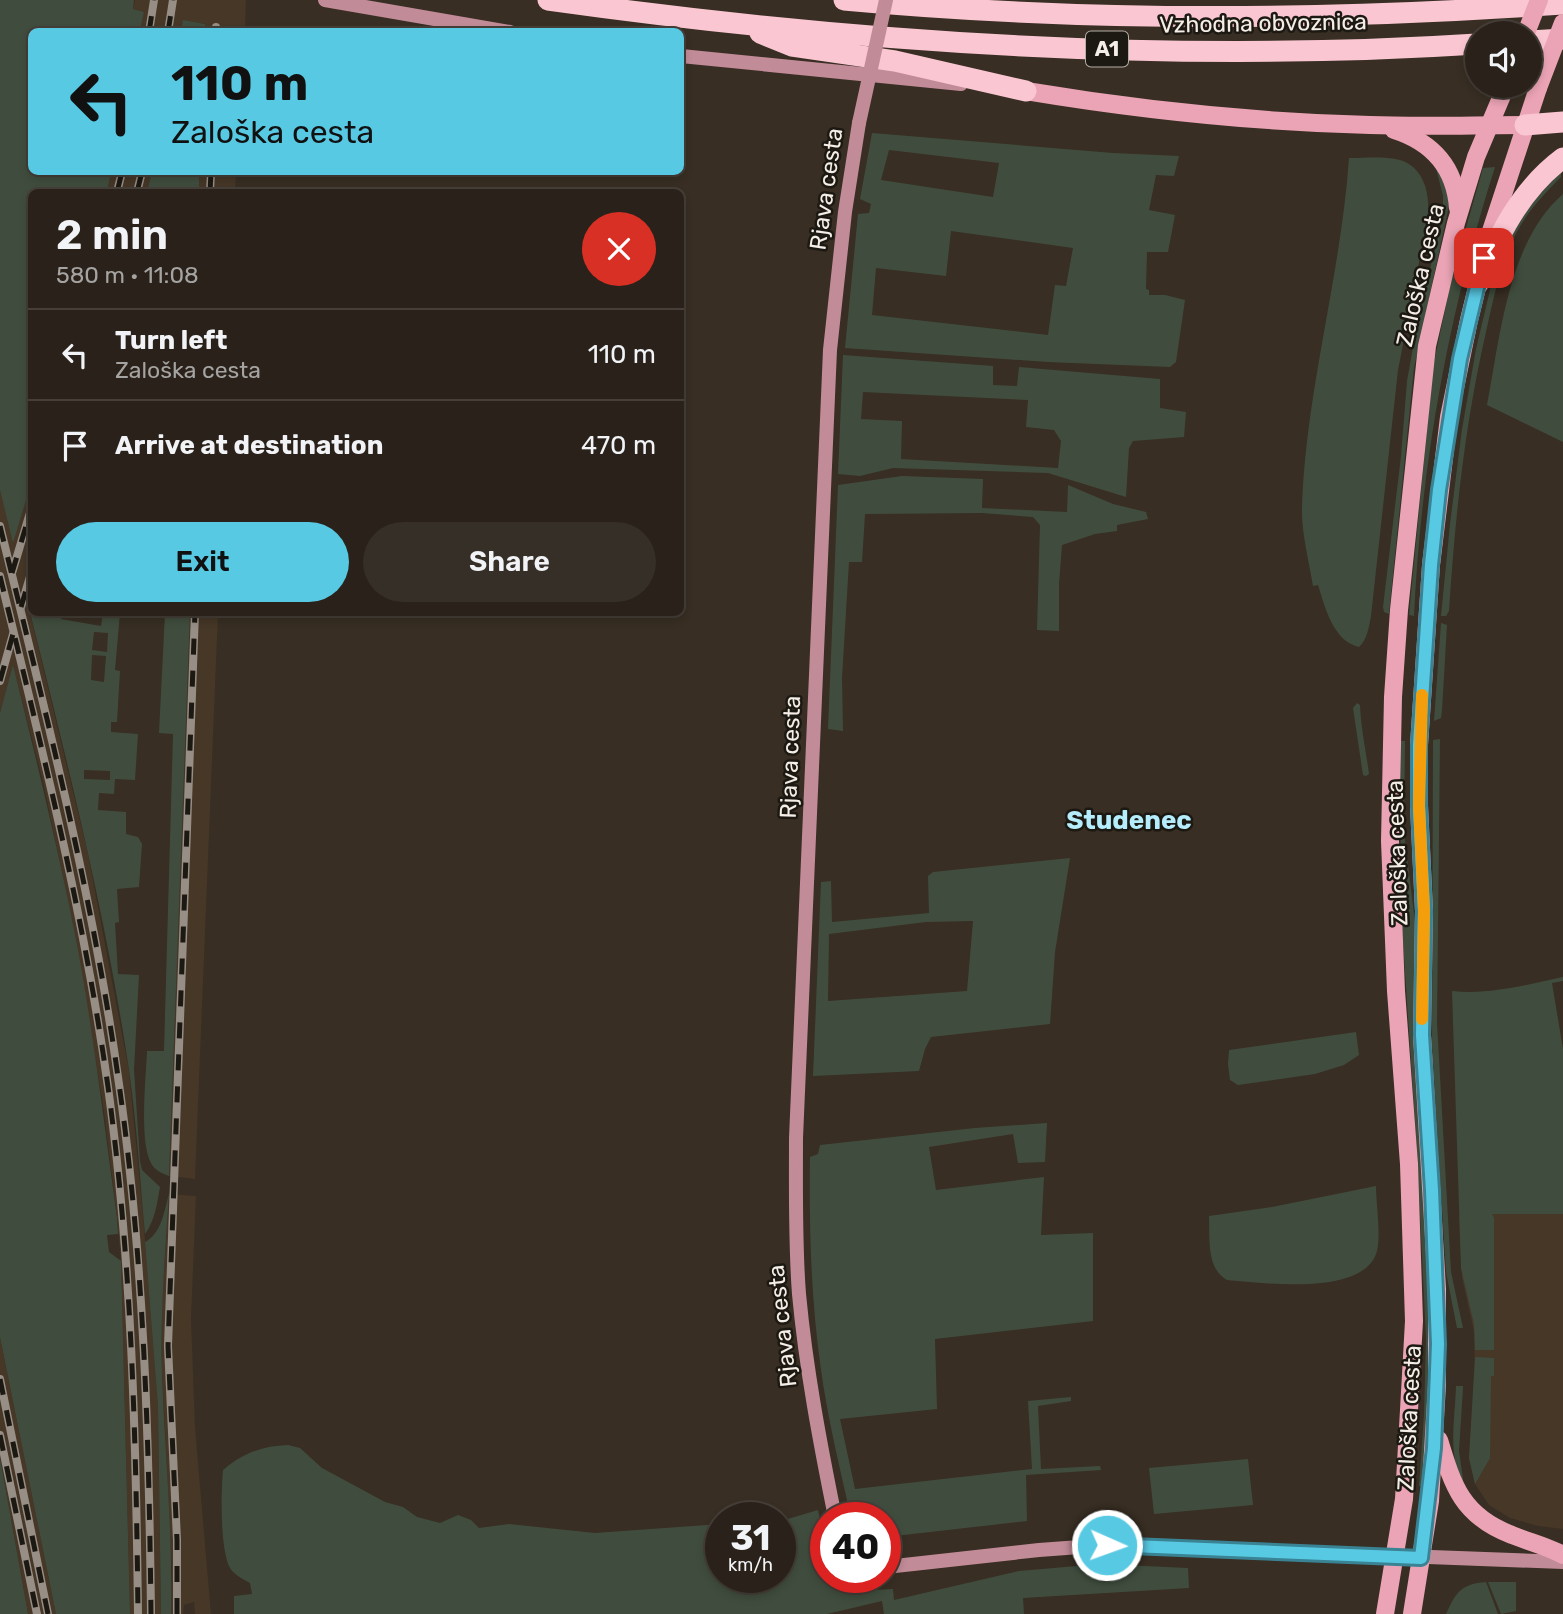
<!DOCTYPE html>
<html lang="en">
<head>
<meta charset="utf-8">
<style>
	:root { --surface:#2a221a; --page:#362f27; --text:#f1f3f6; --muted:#a5a4a2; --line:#463f39; --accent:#58c9e3 }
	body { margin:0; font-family:Rubik,sans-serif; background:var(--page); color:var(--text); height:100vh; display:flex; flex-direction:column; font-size:26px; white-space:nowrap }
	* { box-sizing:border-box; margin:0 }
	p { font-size:23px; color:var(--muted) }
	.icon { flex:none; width:38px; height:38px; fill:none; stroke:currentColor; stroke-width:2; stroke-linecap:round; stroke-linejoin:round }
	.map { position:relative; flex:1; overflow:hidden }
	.sheet { position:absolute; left:28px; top:189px; width:656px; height:427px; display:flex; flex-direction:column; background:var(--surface); border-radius:10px; box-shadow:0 4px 10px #0003,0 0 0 2px var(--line) }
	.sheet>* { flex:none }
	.guide { position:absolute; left:28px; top:28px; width:656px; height:147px; border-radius:10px; box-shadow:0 4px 10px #0003,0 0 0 2px var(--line); background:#58c9e3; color:#111; overflow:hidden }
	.buttons { position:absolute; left:1465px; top:21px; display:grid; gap:14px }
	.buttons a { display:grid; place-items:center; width:77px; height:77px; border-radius:50%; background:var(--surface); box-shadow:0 4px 10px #0003,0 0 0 2px var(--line); font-size:35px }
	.speed { position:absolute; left:705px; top:1502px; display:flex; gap:14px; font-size:35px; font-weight:700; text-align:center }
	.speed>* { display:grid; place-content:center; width:91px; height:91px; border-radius:50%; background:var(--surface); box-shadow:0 4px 10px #0003,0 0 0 2px var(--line); line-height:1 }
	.speed small { font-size:18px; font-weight:400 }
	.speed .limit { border:10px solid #d22; background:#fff; color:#111 }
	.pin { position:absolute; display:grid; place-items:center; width:60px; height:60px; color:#fff; margin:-30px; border-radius:14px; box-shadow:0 4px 10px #0006 }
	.me { position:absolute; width:77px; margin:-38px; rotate:92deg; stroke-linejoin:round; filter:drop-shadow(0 0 5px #0008) }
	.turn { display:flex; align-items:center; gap:24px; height:147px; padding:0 28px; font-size:32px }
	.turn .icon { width:91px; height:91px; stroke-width:2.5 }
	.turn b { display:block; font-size:49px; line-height:60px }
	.round { display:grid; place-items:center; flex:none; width:74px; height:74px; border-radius:37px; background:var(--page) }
	.overview { display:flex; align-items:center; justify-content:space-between; height:119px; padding:0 28px }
	h1 { font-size:42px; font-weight:600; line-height:52px }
	.cta { display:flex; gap:14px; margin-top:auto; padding:14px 28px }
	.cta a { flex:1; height:80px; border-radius:42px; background:var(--accent); color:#111; font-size:28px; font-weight:600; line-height:80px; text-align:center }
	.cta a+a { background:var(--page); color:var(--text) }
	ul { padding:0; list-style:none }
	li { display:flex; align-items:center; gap:21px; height:91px; padding:0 28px; border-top:2px solid var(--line) }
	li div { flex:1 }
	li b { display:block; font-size:26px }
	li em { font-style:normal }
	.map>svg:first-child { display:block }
	.built { fill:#463727 }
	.green { fill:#404d3e; fill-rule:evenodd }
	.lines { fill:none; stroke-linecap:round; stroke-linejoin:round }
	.secondary { stroke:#c28b98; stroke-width:14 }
	.primary { stroke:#eba4b5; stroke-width:18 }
	.highway { stroke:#fac6d2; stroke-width:21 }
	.rail-casing { stroke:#978e85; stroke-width:8 }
	.rail { stroke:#1c1812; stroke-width:5; stroke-dasharray:16; stroke-linecap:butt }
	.secondary-bridge { stroke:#c28b98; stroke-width:14 }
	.primary-bridge { stroke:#eba4b5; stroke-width:18 }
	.route-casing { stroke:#398394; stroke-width:18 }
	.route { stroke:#58c9e3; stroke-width:12 }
	.slow { stroke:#f59e0b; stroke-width:12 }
	.labels { text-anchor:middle; stroke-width:5; stroke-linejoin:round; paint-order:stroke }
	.shield { fill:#1c1812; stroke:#b4aea7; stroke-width:2 }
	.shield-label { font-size:21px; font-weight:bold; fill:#f5eee7 }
	.street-label { font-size:23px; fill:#f5eee7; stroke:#1c1812 }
	.quarter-label { font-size:26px; font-weight:bold; fill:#b5edfc; stroke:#1c1812 }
</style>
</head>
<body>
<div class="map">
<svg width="1563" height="1614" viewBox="0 0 1563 1614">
	<rect width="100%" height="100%" fill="#382e23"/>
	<g class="built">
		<path d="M135,0H246L245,31H205V24L183,20L181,31H140L144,12L133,9Z"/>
		<path d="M111,172H152L147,192H107Z"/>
		<path d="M199,172H236L235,192H199Z"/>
		<path d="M31,484L32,600L29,609L88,854L129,1071L143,1215L158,1407L161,1614H130L121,1261L117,1218L104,1112L75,935L43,782L13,666L0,713V490L13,541Z"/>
		<path d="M190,613H218L195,1179L169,1176Z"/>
		<path d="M169,1194L196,1196L191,1319L195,1427L211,1614H195L194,1602L184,1605L183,1614H171L172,1569L162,1372V1303Z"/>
		<path d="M1563,1205V1529L1538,1526L1510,1518L1489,1505L1475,1484L1469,1458L1475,1376L1474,1332L1462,1278L1459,1216L1502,1213Z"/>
		<path d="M0,1337L56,1614H28L0,1458Z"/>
	</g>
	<g class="green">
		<path d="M0,0H134L133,9L144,12L140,31L32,32V172H111L107,192H32L31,484L13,543L0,490Z"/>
		<path d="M183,20L205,24V31H181Z"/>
		<path d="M872,133L1113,153L1179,156L1174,176L1156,175L1149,210L1175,215L1168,252H1147L1146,289L1149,290V295H1165L1185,300L1176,362L1170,367L1048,362L845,348L858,214L869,213L871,204L860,199ZM889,150L999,163L993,197L881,180ZM951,231L1073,248L1066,286L1055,285L1048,335L872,315L876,268L946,276Z"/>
		<path d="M1349,158C1365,158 1384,156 1400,160C1426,168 1431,198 1427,221L1398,370L1371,616C1369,627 1367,640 1359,647C1333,641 1325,607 1318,585L1313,586C1309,561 1301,531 1302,507C1306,389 1341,275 1349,158Z"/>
		<path d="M1495,167C1449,311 1421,464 1414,616L1409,615L1433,367L1452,277L1483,168Z"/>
		<path d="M1436,168C1446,178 1448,192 1449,206L1414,368L1389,614L1384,612L1383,607L1401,456L1407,381L1419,314L1443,216V196Z"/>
		<path d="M1561,171V177C1542,196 1524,215 1513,240C1499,269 1493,301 1486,332C1465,423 1455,517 1449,611L1446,616H1441L1450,524L1462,429L1476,349L1495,269L1521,214Z"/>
		<path d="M152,172H199V192H147Z"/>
		<path d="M1563,194V442L1487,405C1500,338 1508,241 1563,194Z"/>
		<path d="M843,355L993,366V385L1017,386L1019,367L1160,379V408L1186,412L1184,437L1133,441L1129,448L1126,497L1048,473L893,468L860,476L838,474ZM863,392L1028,400L1026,427L1054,430L1061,441L1058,468L901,459L902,421L861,419Z"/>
		<path d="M902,476L983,479L982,508L1067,512L1068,485L1113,504L1146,512L1148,519L1117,525V531L1095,534L1062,545L1059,584V631L1037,630L1040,525L1033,517L982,513L865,514L862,562H849L842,678L843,731L828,729L838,485Z"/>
		<path d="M31,600L32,612L62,613L61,619L101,626L103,613H120L115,670L120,671L117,722H111V732L138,734L135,780L115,779L114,794L99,793L98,810L126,812V834L138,837L142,844L139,887L117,889L119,922L115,923L118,974L139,975L134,1070L140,1161L142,1170L160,1187C157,1204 155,1220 145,1234C140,1180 137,1125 129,1070C106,915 67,761 29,608ZM94,632L108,633L107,652L92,650ZM92,655L106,656L104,682L91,680ZM84,770L110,771V780L84,779Z"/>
		<path d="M165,613H190L169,1176C162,1173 155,1171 151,1163C139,1141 146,1078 147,1051H164L173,734L159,733Z"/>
		<path d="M1441,623L1447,625L1442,710L1441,718L1434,721Z"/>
		<path d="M13,665C35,754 57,844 75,934C93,1028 104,1123 117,1218L118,1234L107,1235L109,1252L121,1261L130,1614H56L0,1337V713Z"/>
		<path d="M1357,703L1360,705C1361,729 1366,751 1369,774L1366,776L1363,775L1353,708Z"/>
		<path d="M1440,739L1437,1023L1451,1272L1463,1328H1457L1446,1272L1432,1046L1433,740Z"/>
		<path d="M1400,741H1405L1404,832L1415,922L1413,1028L1429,1309L1427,1415L1422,1486H1419L1424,1414L1426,1339L1417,1151L1401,912Z"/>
		<path d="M1070,858L1055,952L1050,1024L931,1037L925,1049L919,1071L813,1076L821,882L831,881L832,922L929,913L928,876L933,872ZM973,921L967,991L828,1001L829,934L926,922Z"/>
		<path d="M1563,977V981L1552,983L1563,1049V1214H1492L1494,1218V1350H1475L1474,1324L1461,1268L1452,991C1490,995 1526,985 1563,977Z"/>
		<path d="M1356,1032L1359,1055L1344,1065L1315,1074L1238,1085L1230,1080L1228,1064L1229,1050Z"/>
		<path d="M1047,1123L1045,1162L1018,1163L1013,1134L929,1147L936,1190L1044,1177L1041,1235L1093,1233V1321L935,1339L937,1409L840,1419L855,1489L1032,1469L1028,1401L1071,1397V1401L1038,1406L1041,1469L1100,1466L1101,1470L1026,1475L1027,1521L886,1537V1517H851C840,1469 828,1420 821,1370C811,1300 809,1228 810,1157L818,1154L820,1145L975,1128Z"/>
		<path d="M1376,1186C1376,1204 1381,1234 1377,1251C1365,1297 1262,1283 1227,1280C1206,1268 1210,1238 1209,1216L1272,1207Z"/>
		<path d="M169,1194C165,1254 160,1315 162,1375C165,1455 173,1534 171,1614H161L158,1407L145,1242C162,1233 164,1211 169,1194Z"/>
		<path d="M1475,1357L1494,1358V1376H1491L1490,1458L1475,1484L1469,1458Z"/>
		<path d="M1456,1386H1463V1388L1459,1451L1464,1486C1447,1455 1455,1421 1456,1386Z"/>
		<path d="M288,1445L300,1448L322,1468L385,1502L403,1507L417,1517L440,1523L458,1515L471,1520L479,1528L509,1524L595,1533L721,1524V1577H780L781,1521L818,1510L826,1549V1577H838C854,1592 872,1590 893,1589L894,1600L1019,1571L1100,1564L1188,1568L1189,1588L1023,1598L1024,1614H884L882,1601L827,1614H234V1596L252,1594L250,1583C243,1579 232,1574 229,1566C220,1545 221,1493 223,1470C243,1453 262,1446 288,1445Z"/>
		<path d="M0,1458L28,1614H0Z"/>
		<path d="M1248,1459L1253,1505L1154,1514L1149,1468Z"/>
		<path d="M1486,1582L1498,1614H1446C1456,1592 1461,1584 1486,1582Z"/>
		<path d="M1488,1582H1516V1611L1501,1614Z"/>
	</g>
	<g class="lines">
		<g class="secondary">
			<path d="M325,0L510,32"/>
			<path d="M681,56L961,84"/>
			<path d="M835,1517C820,1443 806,1369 799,1294C795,1242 796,1190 796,1138L830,350L845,212L859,123"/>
			<path d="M886,1567L1039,1550L1107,1545L1563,1562"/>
		</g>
		<g class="primary">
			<path d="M1026,91C1140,110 1255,122 1370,125C1422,127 1474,125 1525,125"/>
			<path d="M1394,130C1432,142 1455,167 1458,208"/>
			<path d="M1439,1440C1453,1486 1462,1516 1512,1535C1529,1542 1547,1546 1563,1555"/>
			<path d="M1385,1614L1404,1499L1414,1321L1409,1164L1396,991L1390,841L1393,697L1399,610L1427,346L1456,223L1476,157L1506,86"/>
			<path d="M1412,1614L1430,1501L1437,1385V1289L1422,1035L1424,911L1419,806V745L1431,565L1449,417L1469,320L1491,231L1538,88"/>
		</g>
		<g class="highway">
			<path d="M548,0C855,43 1167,64 1477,44"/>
			<path d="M844,0C1083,22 1323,21 1563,4"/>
			<path d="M760,33L792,46L895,61L1026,91"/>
			<path d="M1530,41L1563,39"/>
			<path d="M1525,125L1563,122"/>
			<path d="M1478,284C1498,236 1520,190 1563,158"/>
		</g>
		<g class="rail-casing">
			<g id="rail">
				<path d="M149,32L154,0"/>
				<path d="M168,32L173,0"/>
				<path d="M216,32V27"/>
				<path d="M117,192L122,172"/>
				<path d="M137,192L142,172"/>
				<path d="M210,192L211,172"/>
				<path d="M0,526C45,711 93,895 119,1084C144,1259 149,1437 151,1614"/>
				<path d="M12,573L32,506"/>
				<path d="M0,576C41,745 84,914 108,1087C132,1262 136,1438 138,1614"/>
				<path d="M21,607L32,570"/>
				<path d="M0,681L13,634"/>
				<path d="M0,1379L48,1614"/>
				<path d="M0,1435L37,1614"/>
				<path d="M177,1614V1540L168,1346L195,612"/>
			</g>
		</g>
		<use href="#rail" class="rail"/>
		<path class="secondary-bridge" d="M859,123L886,0"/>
		<g class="primary-bridge">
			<path d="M1526,33L1539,0"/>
			<path d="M1538,88L1563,23"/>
		</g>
	</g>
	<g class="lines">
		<g class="route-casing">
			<path id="route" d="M1107,1545L1421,1558L1434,1448L1438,1344L1432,1190L1422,1035L1424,911L1419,806V745L1431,565L1439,490L1460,359L1484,258"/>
		</g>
		<use href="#route" class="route"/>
		<path class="slow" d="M1422,695L1419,806L1424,911L1422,1019"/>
	</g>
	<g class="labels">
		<rect class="shield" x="1086" y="31.5" width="42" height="35" rx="5"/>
		<g class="shield-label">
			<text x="1107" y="56">A1</text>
		</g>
		<g class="street-label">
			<text transform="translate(1263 23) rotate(-1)" y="8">Vzhodna obvoznica</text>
			<text transform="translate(826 189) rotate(-82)" y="8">Rjava cesta</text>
			<text transform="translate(1420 275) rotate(-77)" y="8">Zaloška cesta</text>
			<text transform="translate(790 757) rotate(-88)" y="8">Rjava cesta</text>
			<text transform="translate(1397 853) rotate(-92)" y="8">Zaloška cesta</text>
			<text transform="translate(782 1326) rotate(-96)" y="8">Rjava cesta</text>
			<text transform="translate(1409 1418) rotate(-87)" y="8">Zaloška cesta</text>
		</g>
		<g class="quarter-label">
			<text x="1129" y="829">Studenec</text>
		</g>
	</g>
</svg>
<div class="buttons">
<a><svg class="icon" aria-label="sound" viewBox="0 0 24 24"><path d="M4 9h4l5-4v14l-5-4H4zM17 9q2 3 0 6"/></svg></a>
</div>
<div class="speed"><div>31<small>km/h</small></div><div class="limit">40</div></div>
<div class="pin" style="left:1484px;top:258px;background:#d93025"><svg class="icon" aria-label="arrive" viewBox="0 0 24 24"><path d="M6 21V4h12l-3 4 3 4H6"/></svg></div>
<svg class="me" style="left:1107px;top:1545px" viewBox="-20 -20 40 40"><circle r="17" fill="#58c9e3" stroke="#fff" stroke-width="3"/><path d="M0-11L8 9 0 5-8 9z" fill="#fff"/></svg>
<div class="guide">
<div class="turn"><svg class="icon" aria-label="left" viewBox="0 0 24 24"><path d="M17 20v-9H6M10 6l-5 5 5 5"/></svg><div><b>110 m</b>Zaloška cesta</div></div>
</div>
<section class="sheet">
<div class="overview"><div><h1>2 min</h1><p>580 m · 11:08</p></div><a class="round" style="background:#d93025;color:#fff"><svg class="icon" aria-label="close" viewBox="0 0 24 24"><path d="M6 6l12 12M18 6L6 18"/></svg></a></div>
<ul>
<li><svg class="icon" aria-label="left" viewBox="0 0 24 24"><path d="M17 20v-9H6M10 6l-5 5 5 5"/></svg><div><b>Turn left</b><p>Zaloška cesta</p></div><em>110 m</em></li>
<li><svg class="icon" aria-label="arrive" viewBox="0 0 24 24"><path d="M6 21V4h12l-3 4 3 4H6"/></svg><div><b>Arrive at destination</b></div><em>470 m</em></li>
</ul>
<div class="cta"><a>Exit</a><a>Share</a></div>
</section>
</div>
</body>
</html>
